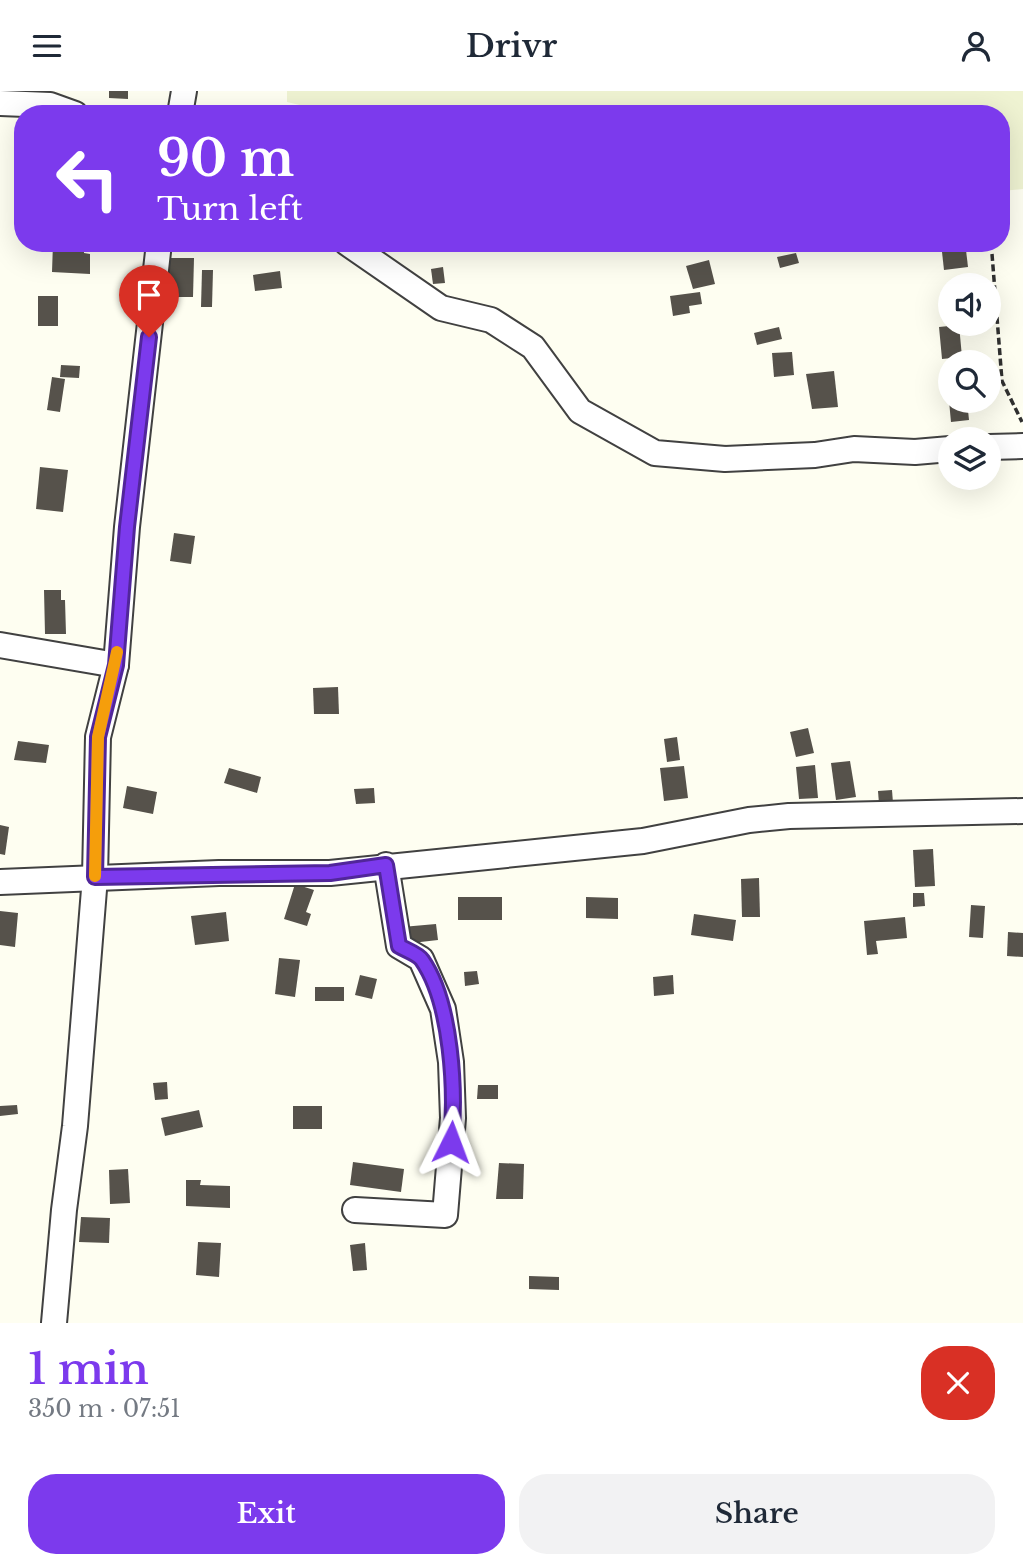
<!DOCTYPE html>
<html lang="en">
<head>
<meta charset="utf-8">
<style>
	:root { --surface:#fff; --page:#f2f2f3; --text:#1f2937; --muted:#747a83; --accent:#7c3aed }
	body { margin:0; font-family:"Libre Baskerville",serif; background:var(--page); color:var(--text); height:100vh; display:flex; flex-direction:column; font-size:26px; white-space:nowrap }
	* { box-sizing:border-box; margin:0 }
	p { font-size:23px; color:var(--muted) }
	.icon { flex:none; width:38px; height:38px; fill:none; stroke:currentColor; stroke-width:2; stroke-linecap:round; stroke-linejoin:round }
	.map { position:relative; height:1232px; overflow:hidden }
	.details { display:flex; flex-direction:column; background:var(--surface); flex:1 }
	.details>* { flex:none }
	.top-card { position:absolute; left:14px; top:14px; width:996px; height:147px; border-radius:28px; box-shadow:0 7px 28px #0002; background:#7c3aed; color:#fff; overflow:hidden }
	.tools { position:absolute; left:938px; top:182px; display:grid; gap:14px }
	.tools a { display:grid; place-items:center; width:63px; height:63px; border-radius:50%; background:var(--surface); box-shadow:0 7px 28px #0002; font-size:35px }
	.pin { position:absolute; display:grid; place-items:center; width:60px; height:60px; color:#fff; margin:-72px -30px; border-radius:50% 50% 50% 0; rotate:-45deg; box-shadow:0 0 7px #0007 }
	.pin .icon { rotate:45deg }
	.me { position:absolute; width:77px; margin:-38px; rotate:3deg; stroke-linejoin:round; filter:drop-shadow(0 0 5px #0008) }
	.turn { display:flex; align-items:center; gap:24px; height:147px; padding:0 28px; font-size:32px }
	.turn .icon { width:91px; height:91px; stroke-width:2.5 }
	.turn b { display:block; font-size:49px; line-height:60px }
	.round { display:grid; place-items:center; flex:none; width:74px; height:74px; border-radius:28px; background:var(--page) }
	.overview { display:flex; align-items:center; justify-content:space-between; height:119px; padding:0 28px }
	h1 { font-size:42px; font-weight:600; line-height:52px; color:var(--accent) }
	.primary-button { display:flex; gap:14px; margin-top:auto; padding:14px 28px }
	.primary-button a { flex:1; height:80px; border-radius:28px; background:var(--accent); color:#fff; font-size:28px; font-weight:600; line-height:80px; text-align:center }
	.primary-button a+a { background:var(--page); color:var(--text) }
	header { display:flex; justify-content:space-between; align-items:center; height:91px; padding:0 28px; background:var(--surface); font-size:32px; font-weight:600 }
	.map>svg:first-child { display:block }
	.farmland { fill:#eff3d2 }
	.building { fill:#56524b }
	.lines { fill:none; stroke-linecap:round; stroke-linejoin:round }
	.street-casing { stroke:#414141; stroke-width:28 }
	.path { stroke:#303030; stroke-width:3.5; stroke-dasharray:7 3.5; stroke-linecap:butt }
	.street { stroke:#fff; stroke-width:24 }
	.route-casing { stroke:#51269a; stroke-width:18 }
	.route { stroke:#7c3aed; stroke-width:12 }
	.slow { stroke:#f59e0b; stroke-width:12 }
</style>
</head>
<body>
<header><svg class="icon" aria-label="menu" viewBox="0 0 24 24"><path d="M4 6h16M4 12h16M4 18h16"/></svg>Drivr<svg class="icon" aria-label="person" viewBox="0 0 24 24"><circle cx="12" cy="8" r="4"/><path d="M4 21q1-7 8-7t8 7"/></svg></header>
<div class="map">
<svg width="1023" height="1232" viewBox="0 0 1023 1232">
	<rect width="100%" height="100%" fill="#fefef1"/>
	<path class="farmland" d="M287,0H1023V98L1001,100V23H337L287,11Z"/>
	<g class="building">
		<path d="M109,0H128V8L109,7Z"/>
		<path d="M53,152H84V162L90,163V183L52,181Z"/>
		<path d="M966,159L968,176L944,179L942,161Z"/>
		<path d="M796,162L799,172L780,177L777,166Z"/>
		<path d="M167,167H194L193,206H166Z"/>
		<path d="M709,169L715,193L693,198L686,175Z"/>
		<path d="M443,176L445,192L433,193L431,178Z"/>
		<path d="M202,179H213L212,216H201Z"/>
		<path d="M280,180L282,197L255,200L253,184Z"/>
		<path d="M700,201L702,213L689,215L690,222L673,225L670,205Z"/>
		<rect x="38" y="205" width="20" height="30"/>
		<path d="M959,234L962,266L942,268L939,236Z"/>
		<path d="M779,236L782,248L757,254L754,242Z"/>
		<path d="M792,261L794,284L774,286L772,262Z"/>
		<path d="M61,274L80,275L79,287L60,286Z"/>
		<path d="M834,280L838,316L812,318L806,283Z"/>
		<path d="M52,286L65,288L60,321L47,319Z"/>
		<path d="M949,310H967L969,329L951,331Z"/>
		<path d="M40,376L68,379L63,421L36,418Z"/>
		<path d="M174,442L195,445L191,473L170,470Z"/>
		<path d="M44,499H61V509H65L66,543H45Z"/>
		<path d="M338,596L339,623H314L313,597Z"/>
		<path d="M808,637L814,662L796,666L790,641Z"/>
		<path d="M677,646L680,669L667,671L664,648Z"/>
		<path d="M18,650L49,654L46,672L14,669Z"/>
		<path d="M850,670L856,706L836,709L831,672Z"/>
		<path d="M815,674L818,707L799,708L796,676Z"/>
		<path d="M684,675L688,707L664,710L660,677Z"/>
		<path d="M229,677L261,686L257,702L224,692Z"/>
		<path d="M127,695L157,701L153,723L123,717Z"/>
		<path d="M374,697L375,712L356,713L354,698Z"/>
		<path d="M892,699L893,712L879,713L878,700Z"/>
		<path d="M0,734L9,736L5,764L0,763Z"/>
		<path d="M933,758L935,795L915,796L913,759Z"/>
		<path d="M759,787L760,826H742L741,788Z"/>
		<path d="M295,793L314,799L306,821L311,823L307,835L284,828Z"/>
		<path d="M913,802H924L925,815L913,816Z"/>
		<rect x="458" y="806" width="44" height="23"/>
		<path d="M586,806L618,807V828L586,827Z"/>
		<path d="M971,814L985,815L983,847L969,846Z"/>
		<path d="M0,820L18,822L15,856L0,854Z"/>
		<path d="M226,821L229,850L195,854L191,825Z"/>
		<path d="M694,823L736,829L733,850L691,844Z"/>
		<path d="M905,826L907,847L876,850L878,863L867,864L864,830Z"/>
		<path d="M436,833L438,849L403,853L402,836Z"/>
		<path d="M1008,841L1023,842V866L1007,865Z"/>
		<path d="M279,867L300,869L295,906L275,903Z"/>
		<path d="M477,880L479,893L465,895L464,881Z"/>
		<path d="M360,884L377,888L372,908L355,904Z"/>
		<path d="M673,884L674,903L654,905L653,886Z"/>
		<rect x="315" y="896" width="29" height="14"/>
		<path d="M167,991L168,1008L155,1009L153,992Z"/>
		<path d="M478,994H498V1008H477Z"/>
		<path d="M17,1014L18,1023L0,1025V1015Z"/>
		<rect x="293" y="1015" width="29" height="23"/>
		<path d="M199,1019L203,1036L165,1045L161,1027Z"/>
		<path d="M353,1071L404,1078L401,1101L350,1094Z"/>
		<path d="M499,1072L524,1073L523,1108H496Z"/>
		<path d="M128,1078L130,1112L110,1113L109,1079Z"/>
		<path d="M186,1089H201L200,1094L230,1095V1117L186,1115Z"/>
		<path d="M81,1126L110,1127L109,1152L79,1151Z"/>
		<path d="M198,1151L221,1152L219,1186L196,1184Z"/>
		<path d="M365,1152L367,1179L353,1180L350,1154Z"/>
		<path d="M529,1185L559,1186V1199L529,1198Z"/>
	</g>
	<g class="lines">
		<g class="street-casing">
			<g id="street">
				<path d="M0,12L50,14L75,23"/>
				<path d="M180,23L184,0"/>
				<path d="M347,152L441,217L491,229L533,256L580,320L655,362L725,368L815,364L854,358L915,361L950,358"/>
				<path d="M989,356L1023,355"/>
				<path d="M0,554L116,574"/>
				<path d="M0,791L219,782H330L643,750L749,729L789,725L1023,720"/>
				<path d="M355,1119L445,1124L453,1027L451,971L443,918L421,868L399,855L386,774"/>
				<path d="M54,1232L64,1119L75,1035L95,786L98,646L116,574L127,436L159,152"/>
			</g>
		</g>
		<path class="path" d="M992,163L1002,290L1022,331"/>
		<use href="#street" class="street"/>
	</g>
	<g class="lines">
		<g class="route-casing">
			<path id="route" d="M149,246L127,436L116,574L98,646L95,786L330,782L386,774L399,855C406,859 418,863 422,869C452,912 456,1001 451,1051"/>
		</g>
		<use href="#route" class="route"/>
		<path class="slow" d="M95,785L98,646L117,561"/>
	</g>
</svg>
<div class="tools">
<a><svg class="icon" aria-label="sound" viewBox="0 0 24 24"><path d="M4 9h4l5-4v14l-5-4H4zM17 9q2 3 0 6"/></svg></a>
<a><svg class="icon" aria-label="search" viewBox="0 0 24 24"><circle cx="10" cy="10" r="6"/><path d="M15 15l6 6"/></svg></a>
<a><svg class="icon" aria-label="layers" viewBox="0 0 24 24"><path d="M12 4l9 5-9 5-9-5zM3 14l9 5 9-5"/></svg></a>
</div>
<div class="pin" style="left:149px;top:246px;background:#d93025"><svg class="icon" aria-label="arrive" viewBox="0 0 24 24"><path d="M6 21V4h12l-3 4 3 4H6"/></svg></div>
<svg class="me" style="left:451px;top:1051px" viewBox="-20 -20 40 40"><path d="M0-17L14 15 0 8-14 15z" fill="#7c3aed" stroke="#fff" stroke-width="4"/></svg>
<div class="top-card">
<div class="turn"><svg class="icon" aria-label="left" viewBox="0 0 24 24"><path d="M17 20v-9H6M10 6l-5 5 5 5"/></svg><div><b>90 m</b>Turn left</div></div>
</div>
</div>
<section class="details">
<div class="overview"><div><h1>1 min</h1><p>350 m · 07:51</p></div><a class="round" style="background:#d93025;color:#fff"><svg class="icon" aria-label="close" viewBox="0 0 24 24"><path d="M6 6l12 12M18 6L6 18"/></svg></a></div>
<div class="primary-button"><a>Exit</a><a>Share</a></div>
</section>
</body>
</html>
